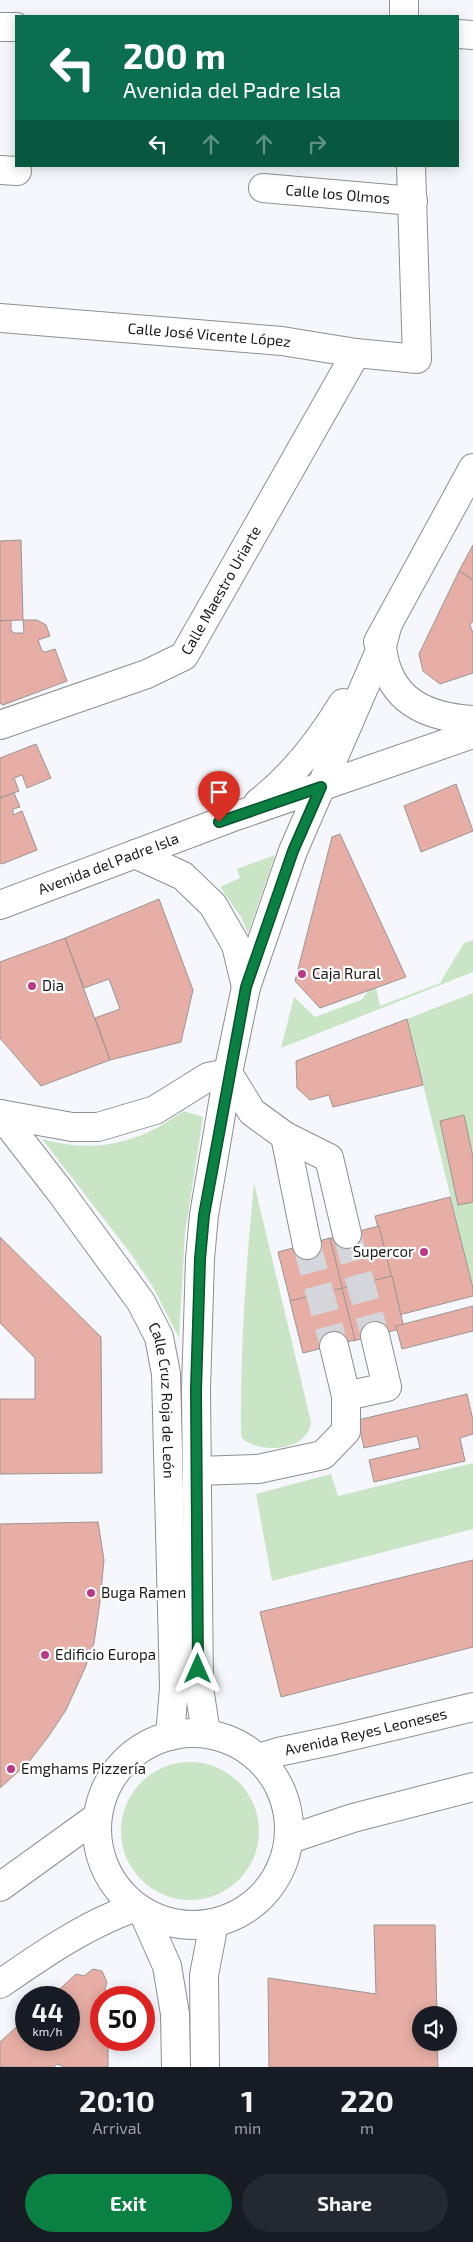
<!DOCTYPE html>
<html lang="en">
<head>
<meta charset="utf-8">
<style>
	:root { --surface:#171b24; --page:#242831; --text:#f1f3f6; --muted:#9ea1a6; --accent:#0b8043 }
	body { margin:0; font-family:"Exo 2",sans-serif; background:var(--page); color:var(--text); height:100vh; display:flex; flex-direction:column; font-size:19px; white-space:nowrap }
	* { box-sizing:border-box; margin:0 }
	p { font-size:16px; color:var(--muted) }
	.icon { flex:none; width:28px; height:28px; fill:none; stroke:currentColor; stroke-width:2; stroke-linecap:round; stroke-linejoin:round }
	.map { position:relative; height:2067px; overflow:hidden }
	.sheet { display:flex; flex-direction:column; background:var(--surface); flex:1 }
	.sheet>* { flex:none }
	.top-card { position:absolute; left:15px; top:15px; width:444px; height:152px; border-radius:0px; box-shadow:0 2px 12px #0003; background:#0b6e4f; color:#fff; overflow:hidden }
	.buttons { position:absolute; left:412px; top:2006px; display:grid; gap:10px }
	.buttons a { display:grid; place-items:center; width:45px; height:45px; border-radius:50%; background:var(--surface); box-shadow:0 2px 12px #0003; font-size:25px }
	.speed { position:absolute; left:15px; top:1986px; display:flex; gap:10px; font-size:25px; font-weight:700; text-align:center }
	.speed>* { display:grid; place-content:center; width:65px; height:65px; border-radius:50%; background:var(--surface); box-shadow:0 2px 12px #0003; line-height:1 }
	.speed small { font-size:12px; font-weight:400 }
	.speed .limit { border:8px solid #d22; background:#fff; color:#111 }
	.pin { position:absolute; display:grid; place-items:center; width:42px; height:42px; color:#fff; margin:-51px -21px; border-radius:50% 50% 50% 0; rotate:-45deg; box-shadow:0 0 5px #0007 }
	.pin .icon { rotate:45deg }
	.me { position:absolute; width:55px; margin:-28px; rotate:0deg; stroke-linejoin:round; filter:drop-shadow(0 0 4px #0008) }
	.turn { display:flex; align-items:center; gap:18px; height:105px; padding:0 25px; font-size:22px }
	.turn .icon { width:65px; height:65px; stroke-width:2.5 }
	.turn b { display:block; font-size:35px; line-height:42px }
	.lanes { display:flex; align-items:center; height:48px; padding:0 25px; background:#0003; justify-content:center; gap:25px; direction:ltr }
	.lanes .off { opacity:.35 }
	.eta { display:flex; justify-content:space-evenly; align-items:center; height:85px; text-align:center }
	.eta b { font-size:30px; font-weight:700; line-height:35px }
	.primary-button { display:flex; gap:10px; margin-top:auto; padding:10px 25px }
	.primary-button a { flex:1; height:58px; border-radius:30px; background:var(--accent); color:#fff; font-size:20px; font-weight:700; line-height:58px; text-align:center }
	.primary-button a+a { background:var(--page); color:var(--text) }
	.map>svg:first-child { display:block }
	.green { fill:#cae5c5 }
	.building { fill:#e6aea4; stroke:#9b9594 }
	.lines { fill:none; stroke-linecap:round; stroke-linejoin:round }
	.minor-tunnel { stroke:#d4d6db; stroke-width:28; stroke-dasharray:28 14; stroke-linecap:butt }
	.minor-casing { stroke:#8d8f93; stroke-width:30 }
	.major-casing { stroke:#8d8f93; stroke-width:30 }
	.minor { stroke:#fff; stroke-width:28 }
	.major { stroke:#fff; stroke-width:28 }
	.route-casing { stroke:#07532c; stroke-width:12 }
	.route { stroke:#0b8043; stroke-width:9 }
	.poi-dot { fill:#ba3984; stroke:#fff; stroke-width:2 }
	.labels { text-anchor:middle; stroke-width:4.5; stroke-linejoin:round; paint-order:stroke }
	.street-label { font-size:15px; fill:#1b1b1d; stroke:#fff }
	.poi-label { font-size:15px; fill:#1b1b1d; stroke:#fff; text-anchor:start }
</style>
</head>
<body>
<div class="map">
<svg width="473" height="2067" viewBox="0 0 473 2067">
	<rect width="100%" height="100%" fill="#f5f7fc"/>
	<g class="green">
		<path d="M275,855L248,933L241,917L220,887L240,878L237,869Z"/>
		<path d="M473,940V972L281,1048L294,997L315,1017L361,1000L375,983L380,1006L440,983L464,943Z"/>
		<path d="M473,993V1288L407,1019Z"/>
		<path d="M183,1111L203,1117L185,1233L179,1338L153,1287L131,1254L42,1139C94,1154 139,1144 183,1111Z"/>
		<path d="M254,1183L311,1422C308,1451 260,1455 242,1438L241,1433C240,1349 246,1267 254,1183Z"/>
		<path d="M473,1463V1529L272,1581L256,1494L331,1474L338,1496Z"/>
		<circle cx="190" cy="1831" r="69"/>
	</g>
	<g class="building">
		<path d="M21,540L23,620L0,621V541Z"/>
		<path d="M473,545V580L459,571Z"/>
		<path d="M459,571L473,580V621L470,625L473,633V673L440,684L423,671L419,654Z"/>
		<path d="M11,620V630L14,633H24L23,620H37L46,625L50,636L38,640L42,651L45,652L55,649L67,681L3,705L0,703V621Z"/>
		<path d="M36,744L51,778L27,788L22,775L14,778L19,791L0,798V758Z"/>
		<path d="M456,784L473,831L421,852L404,806Z"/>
		<path d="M14,793L20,807L13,809V815L22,811L37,850L2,864L0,863V798Z"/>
		<path d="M340,834L406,977L320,1008L295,981L332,837Z"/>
		<path d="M159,899L193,990L181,1042L110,1060L95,1018L120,1009L109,979L84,988L65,938Z"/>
		<path d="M65,938L110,1060L41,1086L0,1038V962Z"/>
		<path d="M407,1019L423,1085L333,1107L329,1095L310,1100L297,1088L296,1061Z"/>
		<path d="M464,1115L473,1157V1202L458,1205L440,1121Z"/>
		<path d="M450,1197L473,1288V1296L399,1315L375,1216Z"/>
		<path d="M379,1226L392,1279L340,1292L327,1239Z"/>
		<path d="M0,1237L101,1337L102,1473L0,1474V1399H35V1358L0,1323Z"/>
		<path d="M330,1238L343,1291L291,1304L278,1252Z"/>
		<path d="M392,1276L404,1328L353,1341L339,1289Z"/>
		<path d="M342,1288L355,1340L303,1353L290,1301Z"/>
		<path d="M473,1306V1331L402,1349L396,1326Z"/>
		<path d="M467,1394L473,1420V1434L460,1438L465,1461L374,1482L369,1460L420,1448L417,1436L364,1448L358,1420Z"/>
		<path d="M98,1522L104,1560L100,1601L94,1643L85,1668L66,1710L48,1737L28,1763L0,1788V1524Z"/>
		<path d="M473,1560V1647L281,1697L260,1612Z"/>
		<path d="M374,1925H435L437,2015H421V2042H437L438,2067H269L268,1978L376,1994Z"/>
		<path d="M93,1969L102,1971L107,1982L105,1989L107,1998H101V2040H108V2067H65L57,2064L54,2067H0V2042L26,2018V2040H69V1998H50L76,1974L84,1976Z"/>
	</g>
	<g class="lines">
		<g class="minor-tunnel">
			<path d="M347,1234L375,1336"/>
			<path d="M307,1245L334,1346"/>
		</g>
		<g class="minor-casing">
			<g id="minor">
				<path d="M404,0V16"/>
				<path d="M0,27H16"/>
				<path d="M458,34L473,35"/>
				<path d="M0,170L17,171"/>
				<path id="s1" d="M263,188L413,201"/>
				<path id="s2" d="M0,318L282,341L356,353L417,359L411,166"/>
				<path id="s3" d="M0,725L147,674L184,656L356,353"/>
				<path d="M228,1073L252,1112L285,1136L307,1245"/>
				<path d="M285,1136L329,1158L347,1234"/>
				<path d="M346,1396L387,1387L375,1336"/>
				<path d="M197,1471L258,1469L323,1455L346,1431V1396L334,1346"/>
			</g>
		</g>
		<g class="major-casing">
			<g id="major">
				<path d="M378,642L473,468"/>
				<path d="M382,646C387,699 424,717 473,720"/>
				<path d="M258,803C293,776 320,741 343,703"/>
				<path d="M135,854L183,876L213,905L236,945L246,987"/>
				<path id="s4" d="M0,905L236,816L473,734"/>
				<path id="s5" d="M0,1114L59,1190L141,1302L159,1337L166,1374L174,1688L170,1736"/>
				<path d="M0,1114L72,1127H98L155,1110L208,1077L228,1073"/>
				<circle cx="193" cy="1829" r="96"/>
				<path d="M206,1733L199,1688L196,1389L200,1259L204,1215L228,1073L246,987L293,851L382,646L387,627"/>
				<path id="s6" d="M259,1758L278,1752L335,1740L473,1707"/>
				<path d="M290,1839L353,1818L473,1787"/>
				<path d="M0,1887L97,1817"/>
				<path d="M143,1912L167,1966L175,2014L176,2067"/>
				<path d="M0,1984C42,1955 85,1925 133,1908"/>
				<path d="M205,2067L204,1975L214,1923"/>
			</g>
		</g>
		<use href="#minor" class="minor"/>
		<use href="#major" class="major"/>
	</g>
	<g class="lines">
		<g class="route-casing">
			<path id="route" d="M198,1669L196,1390L200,1259L204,1215L246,987L293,851L321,787L219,822"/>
		</g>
		<use href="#route" class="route"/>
	</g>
	<g class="poi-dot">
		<circle cx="302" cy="974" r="5"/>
		<circle cx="32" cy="986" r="5"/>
		<circle cx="424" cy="1252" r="5"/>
		<circle cx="91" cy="1593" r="5"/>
		<circle cx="45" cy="1655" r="5"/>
		<circle cx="11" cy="1769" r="5"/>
	</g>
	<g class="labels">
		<g class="street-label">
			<text dy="5" stroke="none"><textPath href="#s1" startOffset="75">Calle los Olmos</textPath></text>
			<text dy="5" stroke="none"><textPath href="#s2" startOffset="210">Calle José Vicente López</textPath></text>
			<text dy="5" stroke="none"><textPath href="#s3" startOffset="272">Calle Maestro Uriarte</textPath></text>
			<text dy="5" stroke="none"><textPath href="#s4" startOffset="116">Avenida del Padre Isla</textPath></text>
			<text dy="5" stroke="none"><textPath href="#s5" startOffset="338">Calle Cruz Roja de León</textPath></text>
			<text dy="5" stroke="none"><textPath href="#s6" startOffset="110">Avenida Reyes Leoneses</textPath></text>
		</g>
		<g class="poi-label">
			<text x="312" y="979">Caja Rural</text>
			<text x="42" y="991">Dia</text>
			<text x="414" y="1257" text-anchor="end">Supercor</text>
			<text x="101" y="1598">Buga Ramen</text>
			<text x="55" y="1660">Edificio Europa</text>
			<text x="21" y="1774">Emghams Pizzería</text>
		</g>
	</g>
</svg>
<div class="buttons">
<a><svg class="icon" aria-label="sound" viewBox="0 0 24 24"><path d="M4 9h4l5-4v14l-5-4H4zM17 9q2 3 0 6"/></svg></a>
</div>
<div class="speed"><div>44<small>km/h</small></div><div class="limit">50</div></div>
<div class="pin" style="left:219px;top:822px;background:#d93025"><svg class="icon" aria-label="arrive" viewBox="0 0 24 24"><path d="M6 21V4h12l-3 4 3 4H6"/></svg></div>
<svg class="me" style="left:198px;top:1669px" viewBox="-20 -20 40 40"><path d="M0-17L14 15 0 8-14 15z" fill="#0b8043" stroke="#fff" stroke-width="4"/></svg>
<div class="top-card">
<div class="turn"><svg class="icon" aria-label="left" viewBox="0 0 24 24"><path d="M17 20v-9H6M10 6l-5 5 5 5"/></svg><div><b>200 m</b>Avenida del Padre Isla</div></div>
<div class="lanes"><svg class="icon" aria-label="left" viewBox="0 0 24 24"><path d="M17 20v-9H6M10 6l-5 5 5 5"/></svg><svg class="icon off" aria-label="ahead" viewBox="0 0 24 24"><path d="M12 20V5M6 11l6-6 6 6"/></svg><svg class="icon off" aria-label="ahead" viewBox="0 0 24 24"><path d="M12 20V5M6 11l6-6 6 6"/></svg><svg class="icon off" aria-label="right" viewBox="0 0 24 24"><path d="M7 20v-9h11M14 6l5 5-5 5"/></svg></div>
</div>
</div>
<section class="sheet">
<div class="eta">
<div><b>20:10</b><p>Arrival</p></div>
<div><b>1</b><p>min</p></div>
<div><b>220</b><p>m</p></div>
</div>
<div class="primary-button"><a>Exit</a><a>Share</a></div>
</section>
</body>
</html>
